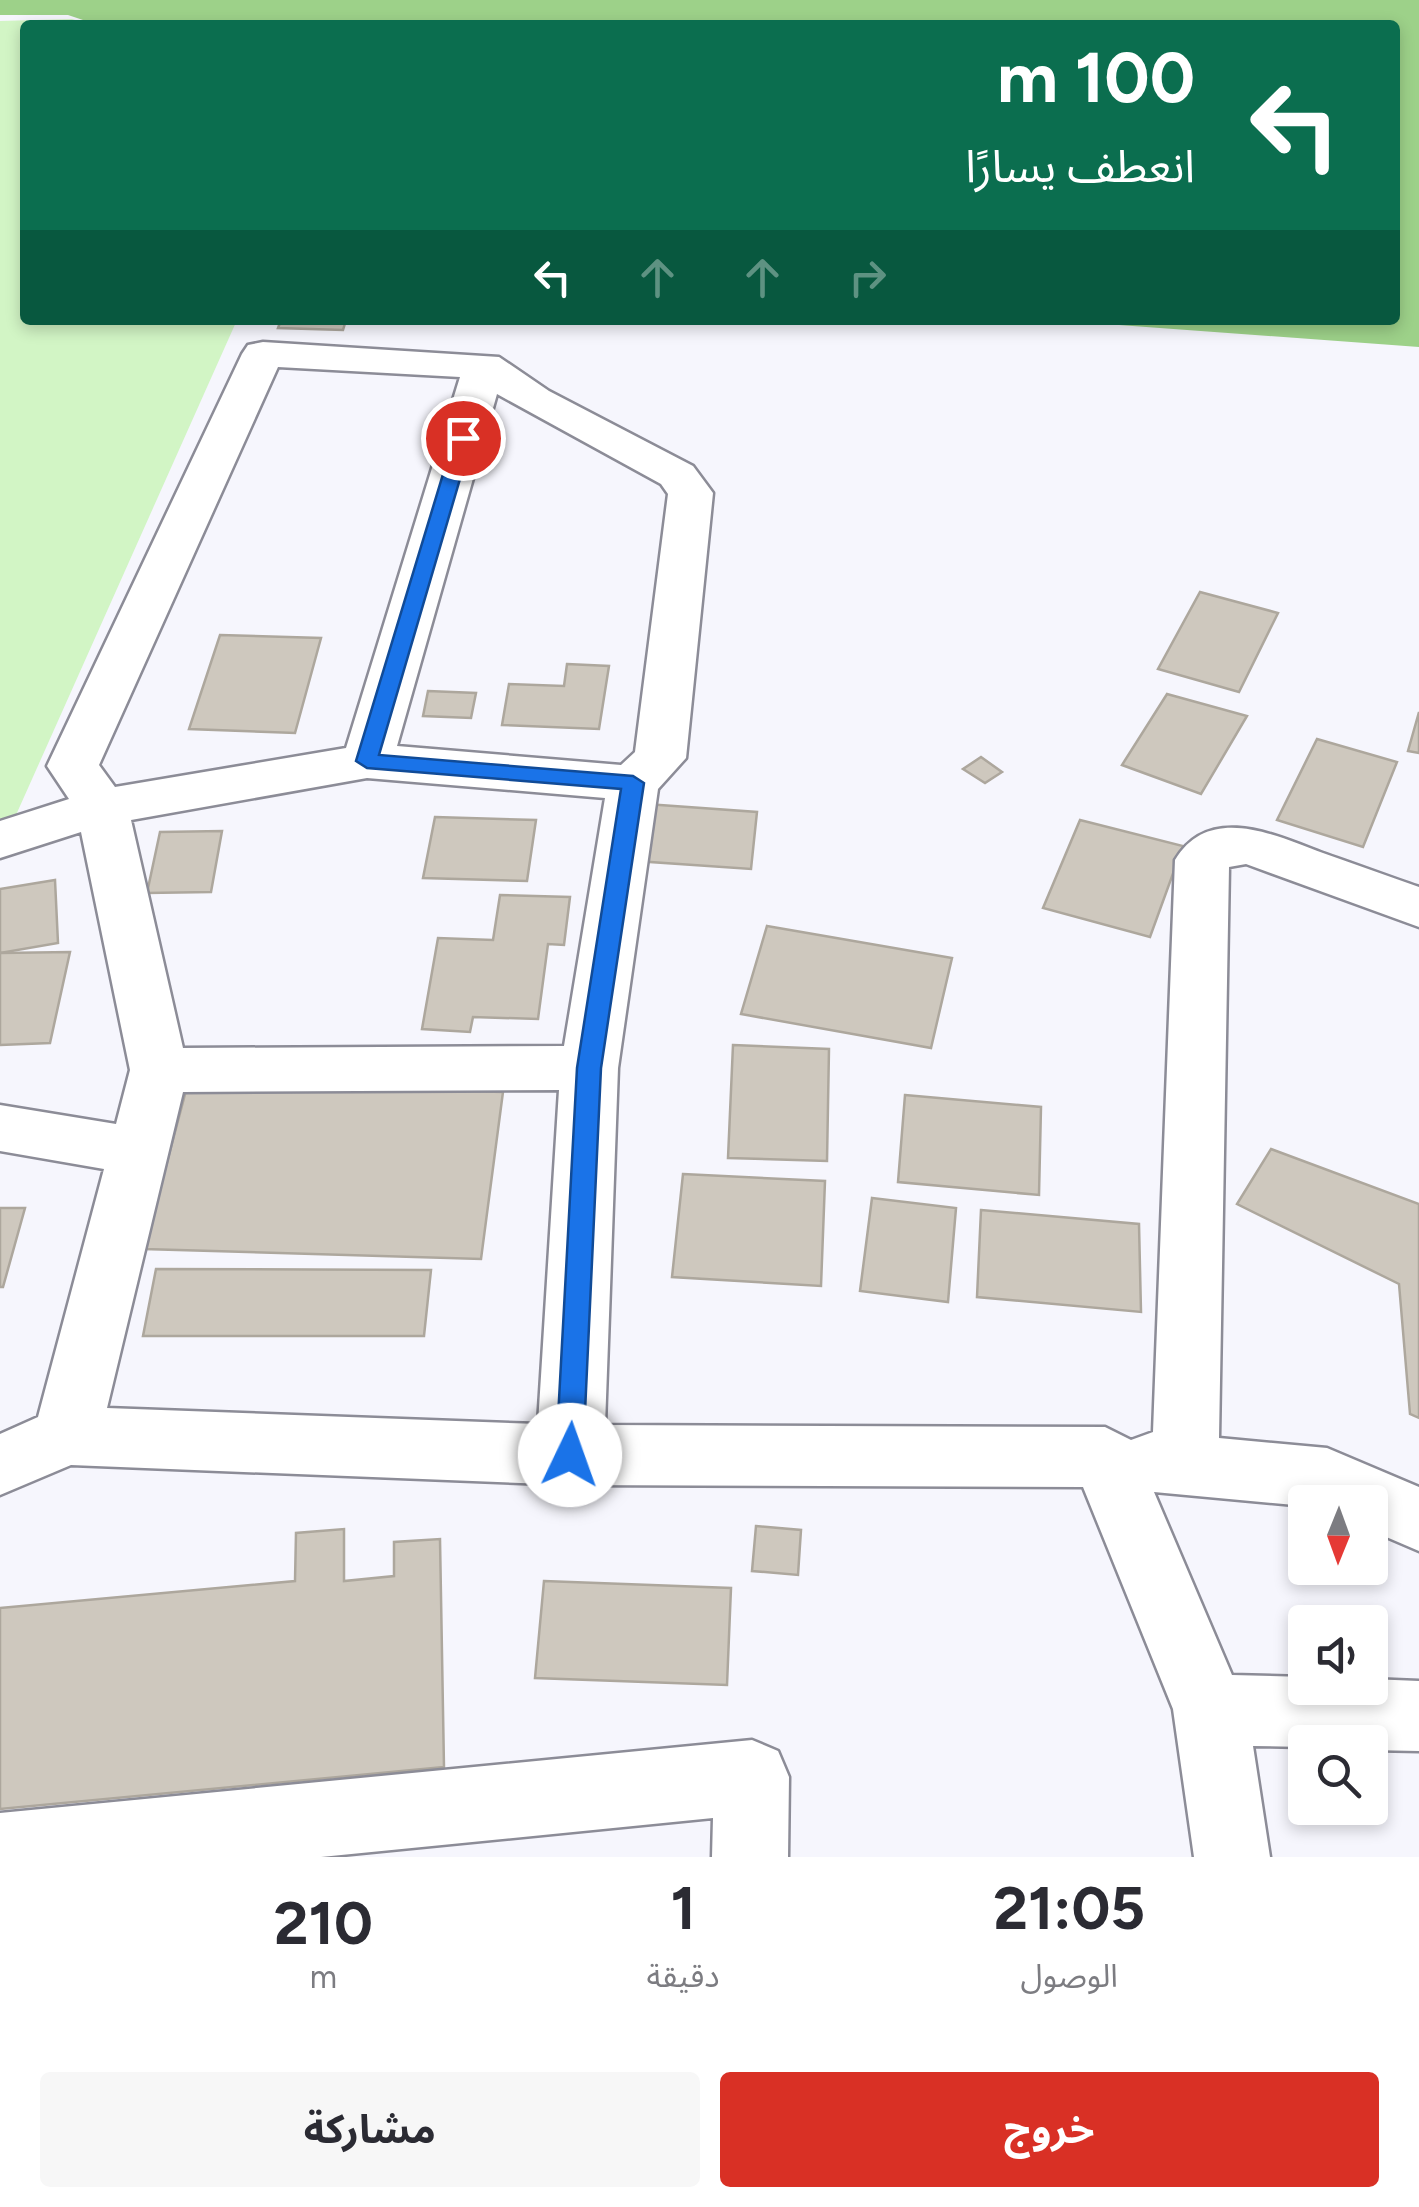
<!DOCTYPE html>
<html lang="ar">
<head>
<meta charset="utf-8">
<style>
	:root { --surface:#fff; --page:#f7f7f7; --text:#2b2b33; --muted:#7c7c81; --accent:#d93025 }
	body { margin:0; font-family:Figtree,"Noto Sans Arabic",sans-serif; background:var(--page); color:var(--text); direction:rtl; height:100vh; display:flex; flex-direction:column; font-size:38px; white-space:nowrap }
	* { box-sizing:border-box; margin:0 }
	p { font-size:32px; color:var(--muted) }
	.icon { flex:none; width:55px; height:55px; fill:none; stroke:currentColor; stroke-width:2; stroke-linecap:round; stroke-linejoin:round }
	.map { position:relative; height:1857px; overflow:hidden; direction:ltr }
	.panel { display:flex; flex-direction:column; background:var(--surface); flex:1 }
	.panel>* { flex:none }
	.banner { position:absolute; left:20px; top:20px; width:1380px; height:305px; border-radius:10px; box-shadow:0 5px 15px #0003; direction:rtl; background:#0b6e4f; color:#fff; overflow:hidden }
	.needle { width:65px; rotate:181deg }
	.controls { position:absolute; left:1288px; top:1485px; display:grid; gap:20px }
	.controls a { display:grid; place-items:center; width:100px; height:100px; border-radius:10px; background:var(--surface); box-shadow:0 5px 15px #0003; font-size:50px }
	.pin { position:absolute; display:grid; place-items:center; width:85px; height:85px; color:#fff; margin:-42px; border:5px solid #fff; border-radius:50%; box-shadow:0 2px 10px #0007 }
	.me { position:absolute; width:110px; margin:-55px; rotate:3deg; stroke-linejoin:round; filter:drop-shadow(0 0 8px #0008) }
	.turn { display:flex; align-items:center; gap:35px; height:210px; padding:0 40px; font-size:45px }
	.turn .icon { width:130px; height:130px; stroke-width:2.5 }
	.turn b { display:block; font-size:70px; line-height:85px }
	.lanes { display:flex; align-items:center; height:95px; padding:0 40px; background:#0003; justify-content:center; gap:50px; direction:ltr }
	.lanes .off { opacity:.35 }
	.eta { display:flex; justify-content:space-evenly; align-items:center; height:170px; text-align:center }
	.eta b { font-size:60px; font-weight:700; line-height:70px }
	.action { display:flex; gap:20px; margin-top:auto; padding:20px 40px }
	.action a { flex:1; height:115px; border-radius:10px; background:var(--accent); color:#fff; font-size:40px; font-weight:700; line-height:115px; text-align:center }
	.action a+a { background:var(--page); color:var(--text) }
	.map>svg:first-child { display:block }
	.green { fill:#d2f5c5 }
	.forest { fill:#9dd189 }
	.building { fill:#cec8be; stroke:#ada79d; stroke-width:2.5 }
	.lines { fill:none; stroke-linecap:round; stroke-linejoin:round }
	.minor-casing { stroke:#8c8c97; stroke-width:5 }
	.minor { fill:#fff; fill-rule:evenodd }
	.route { fill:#1a73e8; stroke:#114b97; stroke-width:2.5 }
</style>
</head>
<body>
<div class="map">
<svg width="1419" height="1857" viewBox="0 0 1419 1857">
	<rect width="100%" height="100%" fill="#f6f6fd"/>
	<path class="green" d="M72,19L91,25H25V320H237L16,815L0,819V21Z"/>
	<path class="forest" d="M0,0H1419V347L1051,320H1395V25H98L68,15H0Z"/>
	<g class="building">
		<path d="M281,320H346L343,330L278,328Z"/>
		<path d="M1200,592L1278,613L1239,692L1158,669Z"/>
		<path d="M220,635L321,638L295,733L189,729Z"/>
		<path d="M567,664L609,666L599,729L502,725L509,684L564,686Z"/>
		<path d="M428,691L476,693L471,718L423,716Z"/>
		<path d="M1167,694L1247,716L1201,794L1122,765Z"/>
		<path d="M1419,712V753L1408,751Z"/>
		<path d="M1317,739L1397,762L1363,847L1277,820Z"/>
		<path d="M981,757L1002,772L985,783L963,769Z"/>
		<path d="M646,804L757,812L751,869L636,861Z"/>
		<path d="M435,817L536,820L527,881L423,878Z"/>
		<path d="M1080,820L1183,846L1150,937L1043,908Z"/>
		<path d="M222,831L211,892L147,893L160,832Z"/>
		<path d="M55,880L58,943L0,953V889Z"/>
		<path d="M500,895L570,897L564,945L548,944L538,1019L473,1017L470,1032L422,1029L438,938L493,940Z"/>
		<path d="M767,926L952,958L931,1048L741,1014Z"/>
		<path d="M70,952L50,1043L0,1045V953Z"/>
		<path d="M733,1045L829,1049L827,1161L728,1158Z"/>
		<path d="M188,1083L503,1092L481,1259L144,1249Z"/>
		<path d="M905,1095L1041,1107L1039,1195L898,1182Z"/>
		<path d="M1271,1149L1419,1204V1418L1410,1414L1399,1284L1237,1204Z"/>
		<path d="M683,1174L825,1181L821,1286L672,1277Z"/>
		<path d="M872,1198L956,1208L948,1302L860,1291Z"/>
		<path d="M0,1208H25L3,1287H0Z"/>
		<path d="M981,1210L1139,1224L1141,1312L977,1297Z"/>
		<path d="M156,1269L431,1270L424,1336H143Z"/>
		<path d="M756,1526L801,1530L798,1575L752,1571Z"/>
		<path d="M344,1529V1581L394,1576V1542L440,1539L444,1767L0,1809V1608L295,1581L296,1533Z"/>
		<path d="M544,1581L731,1588L727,1685L535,1678Z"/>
	</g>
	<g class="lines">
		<g class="minor-casing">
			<g id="minor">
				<path d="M263,342L499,357L549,391L693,466L713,493L686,758L658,789L618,1068L605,1425L1105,1427L1131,1440L1153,1432L1175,860C1209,803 1275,835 1323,853C1355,864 1387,876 1419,887V927L1246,864L1229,867L1219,1438L1327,1448L1419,1487V1551L1370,1530V1502H1305V1506L1154,1492L1232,1675L1305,1677V1688H1370V1679L1419,1681V1751L1370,1750V1742H1305V1747L1253,1746L1270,1857H1194L1173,1709L1083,1487L570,1485L71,1465L0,1495V1434L38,1417L104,1169L0,1151V1105L116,1124L130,1070L81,832L0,858V821L69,799L47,766L242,354L248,345ZM278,367L460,377L346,748L115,787L99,765ZM497,394L661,484L668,494L635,752L621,765L397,746ZM367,778L605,798L564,1046L183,1048L131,820ZM559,1090L538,1424L107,1408L183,1092Z"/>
				<path d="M752,1740L778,1751L789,1777L788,1857H712L713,1818L321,1857H0V1813Z"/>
			</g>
		</g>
		<use href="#minor" class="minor"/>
	</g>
	<path class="route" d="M463,432L472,438L379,755L633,776L644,783L601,1068L583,1455L579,1464L570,1468L560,1464L556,1455L577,1068L621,789L367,768L356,761L454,438Z"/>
</svg>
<div class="controls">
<a><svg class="needle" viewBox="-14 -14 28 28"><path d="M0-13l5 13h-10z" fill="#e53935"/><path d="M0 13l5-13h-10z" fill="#7c7c81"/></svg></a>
<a><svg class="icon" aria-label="sound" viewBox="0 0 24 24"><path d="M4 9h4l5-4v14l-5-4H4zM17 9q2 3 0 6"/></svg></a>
<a><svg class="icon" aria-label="search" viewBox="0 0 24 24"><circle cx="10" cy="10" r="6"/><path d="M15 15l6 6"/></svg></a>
</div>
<div class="pin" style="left:463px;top:438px;background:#d93025"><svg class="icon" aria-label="arrive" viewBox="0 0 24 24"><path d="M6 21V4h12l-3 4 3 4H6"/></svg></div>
<svg class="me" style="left:570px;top:1455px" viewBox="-20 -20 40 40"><circle r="19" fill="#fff"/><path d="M0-13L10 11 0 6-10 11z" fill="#1a73e8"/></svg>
<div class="banner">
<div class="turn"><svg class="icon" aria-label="left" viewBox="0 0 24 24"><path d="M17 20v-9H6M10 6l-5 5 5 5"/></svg><div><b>100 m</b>انعطف يسارًا</div></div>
<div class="lanes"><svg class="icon" aria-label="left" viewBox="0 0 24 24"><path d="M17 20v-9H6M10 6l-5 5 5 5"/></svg><svg class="icon off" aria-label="ahead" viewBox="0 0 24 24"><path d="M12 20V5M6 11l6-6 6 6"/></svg><svg class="icon off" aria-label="ahead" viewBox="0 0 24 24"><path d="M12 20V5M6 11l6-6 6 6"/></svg><svg class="icon off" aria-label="right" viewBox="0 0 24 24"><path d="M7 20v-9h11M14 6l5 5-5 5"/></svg></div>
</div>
</div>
<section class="panel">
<div class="eta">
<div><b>21:05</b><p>الوصول</p></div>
<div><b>1</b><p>دقيقة</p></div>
<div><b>210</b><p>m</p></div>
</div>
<div class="action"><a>خروج</a><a>مشاركة</a></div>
</section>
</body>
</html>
